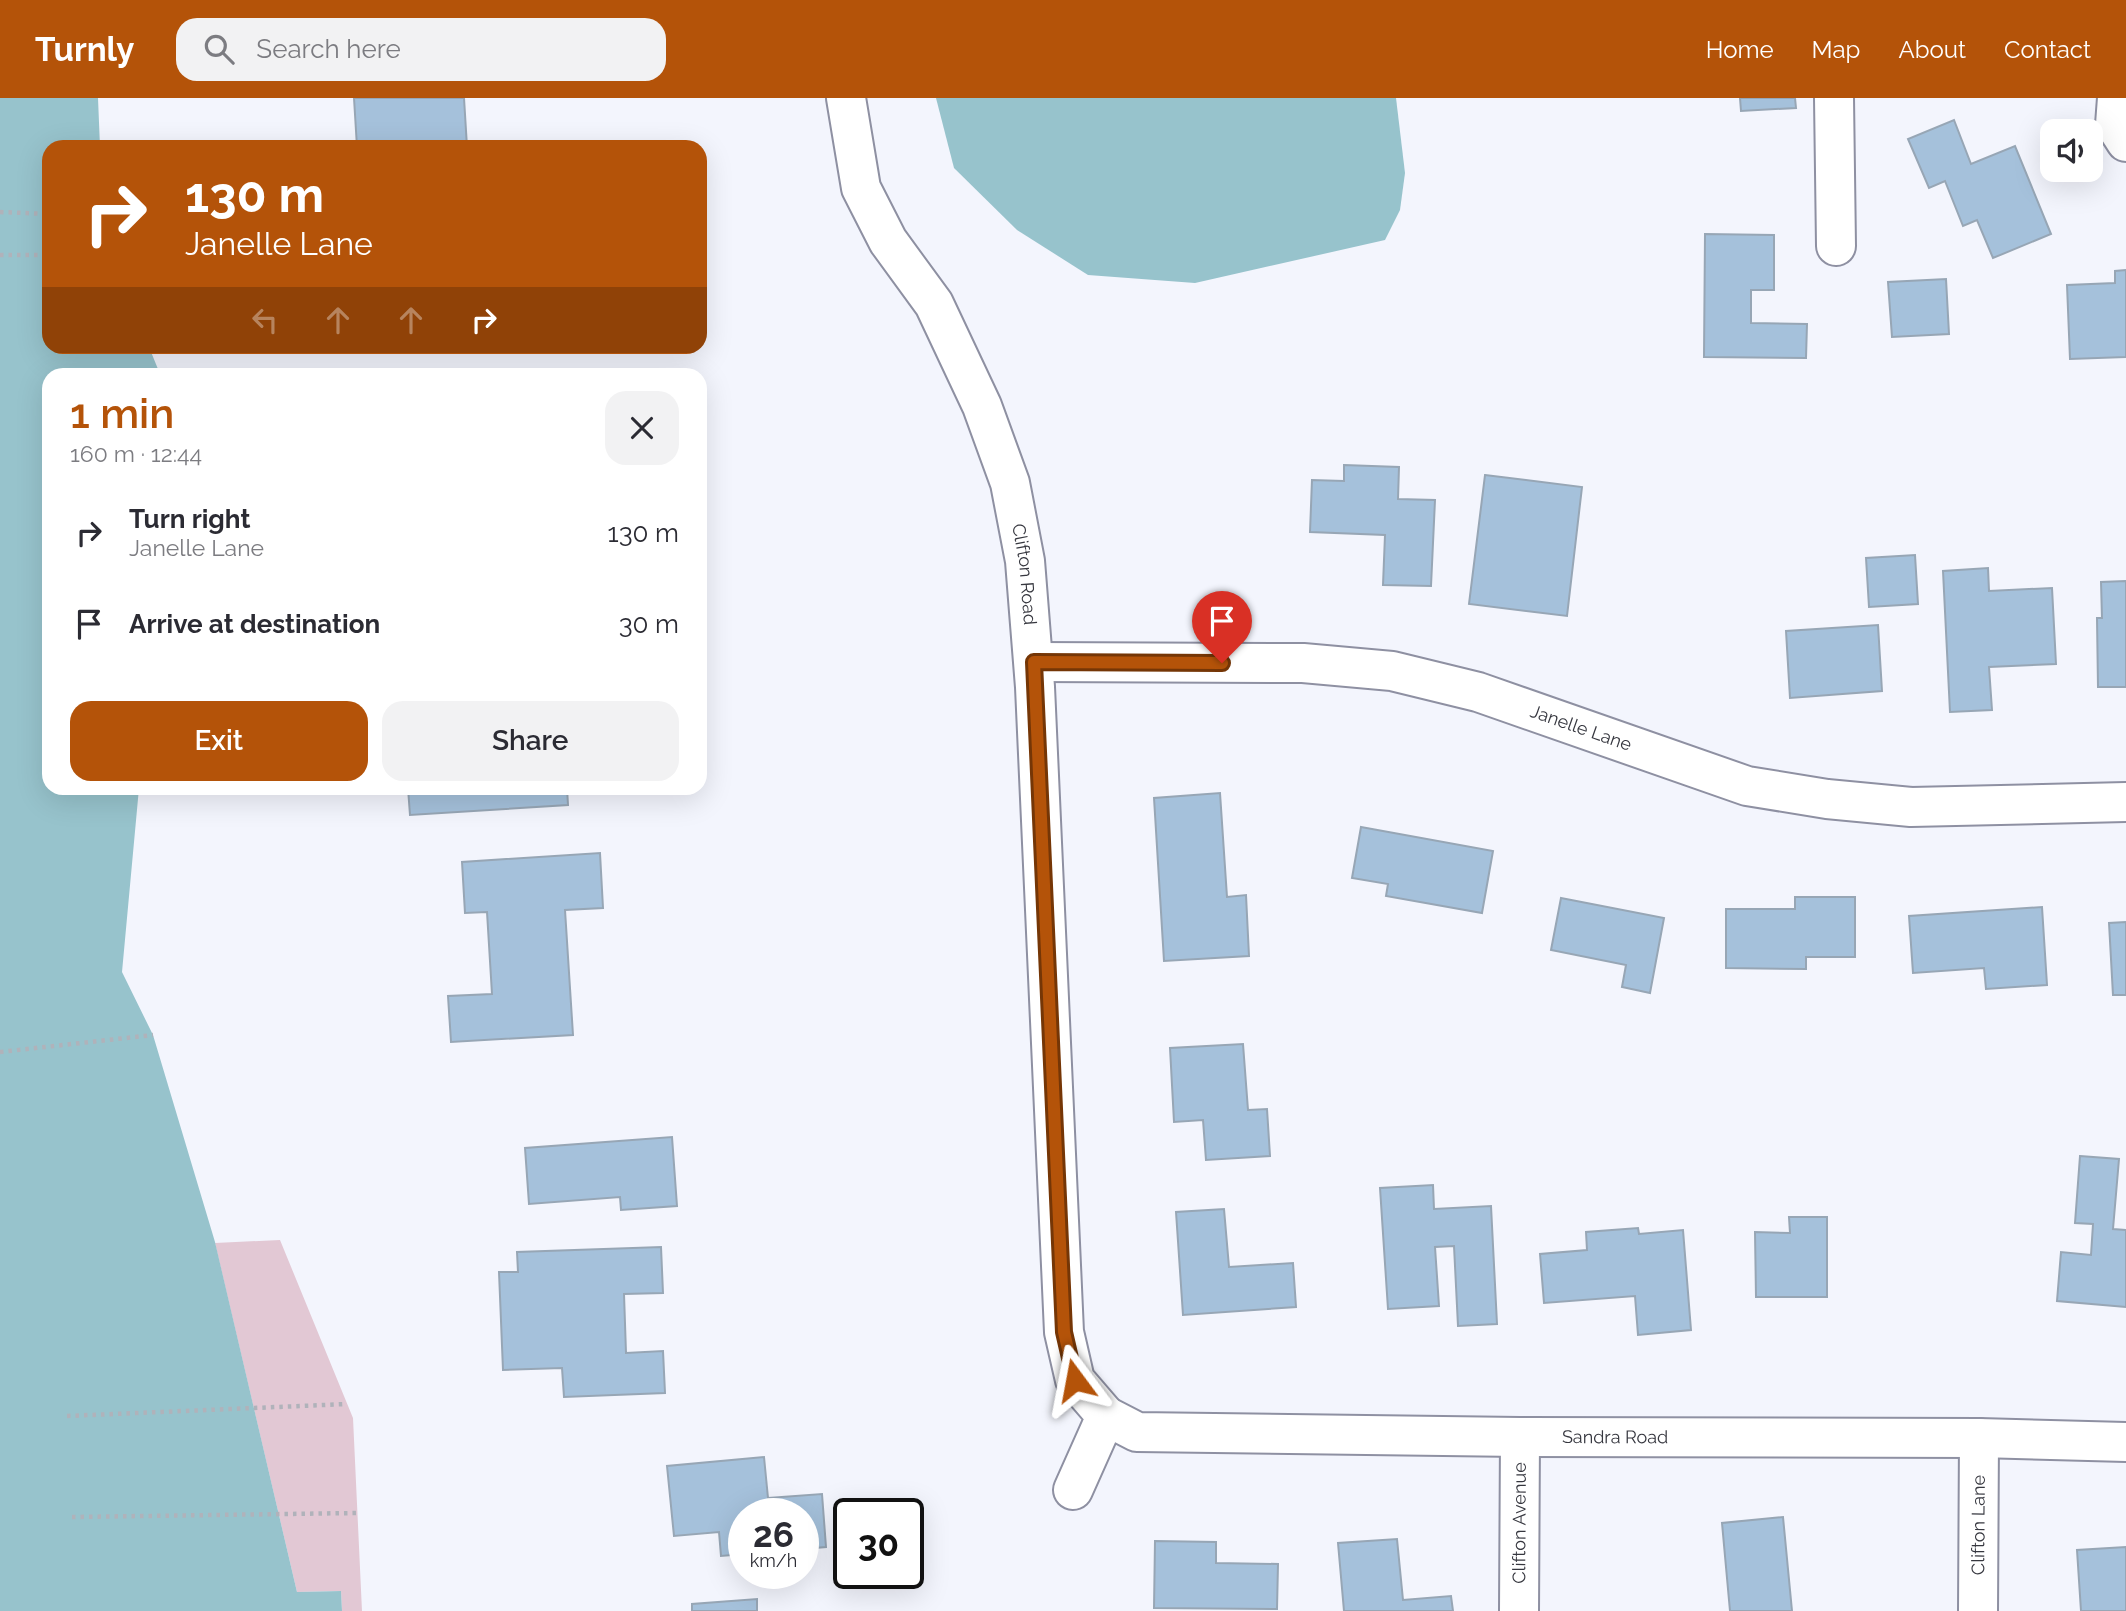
<!DOCTYPE html>
<html lang="en">
<head>
<meta charset="utf-8">
<style>
	:root { --surface:#fff; --page:#f2f2f3; --text:#2b2b33; --muted:#7c7c81; --accent:#b45309 }
	body { margin:0; font-family:Raleway,sans-serif; background:var(--page); color:var(--text); height:100vh; display:flex; flex-direction:column; font-size:26px; white-space:nowrap }
	* { box-sizing:border-box; margin:0 }
	p { font-size:23px; color:var(--muted) }
	.icon { flex:none; width:38px; height:38px; fill:none; stroke:currentColor; stroke-width:2; stroke-linecap:round; stroke-linejoin:round }
	.map { position:relative; flex:1; overflow:hidden }
	.panel { position:absolute; left:42px; top:270px; width:665px; height:427px; display:flex; flex-direction:column; background:var(--surface); border-radius:21px; box-shadow:0 7px 28px #0002 }
	.panel>* { flex:none }
	.guide { position:absolute; left:42px; top:42px; width:665px; height:214px; border-radius:21px; box-shadow:0 7px 28px #0002; background:#b45309; color:#fff; overflow:hidden }
	.controls { position:absolute; left:2040px; top:21px; display:grid; gap:14px }
	.controls a { display:grid; place-items:center; width:63px; height:63px; border-radius:14px; background:var(--surface); box-shadow:0 7px 28px #0002; font-size:35px }
	.speed { position:absolute; left:728px; top:1400px; display:flex; gap:14px; font-size:35px; font-weight:700; text-align:center }
	.speed>* { display:grid; place-content:center; width:91px; height:91px; border-radius:50%; background:var(--surface); box-shadow:0 7px 28px #0002; line-height:1 }
	.speed small { font-size:18px; font-weight:400 }
	.speed .limit { border:4px solid #111; border-radius:10px; background:#fff; color:#111 }
	.pin { position:absolute; display:grid; place-items:center; width:60px; height:60px; color:#fff; margin:-72px -30px; border-radius:50% 50% 50% 0; rotate:-45deg; box-shadow:0 0 7px #0007 }
	.pin .icon { rotate:45deg }
	.me { position:absolute; width:77px; margin:-38px; rotate:347deg; stroke-linejoin:round; filter:drop-shadow(0 0 5px #0008) }
	.turn { display:flex; align-items:center; gap:24px; height:147px; padding:0 28px; font-size:32px }
	.turn .icon { width:91px; height:91px; stroke-width:2.5 }
	.turn b { display:block; font-size:49px; line-height:60px }
	.lanes { display:flex; align-items:center; height:66px; padding:0 28px; background:#0003; justify-content:center; gap:35px; direction:ltr }
	.lanes .off { opacity:.35 }
	.round { display:grid; place-items:center; flex:none; width:74px; height:74px; border-radius:21px; background:var(--page) }
	.head { display:flex; align-items:center; justify-content:space-between; height:119px; padding:0 28px }
	h1 { font-size:42px; font-weight:600; line-height:52px; color:var(--accent) }
	.action { display:flex; gap:14px; margin-top:auto; padding:14px 28px }
	.action a { flex:1; height:80px; border-radius:21px; background:var(--accent); color:#fff; font-size:28px; font-weight:600; line-height:80px; text-align:center }
	.action a+a { background:var(--page); color:var(--text) }
	ul { padding:0; list-style:none }
	li { display:flex; align-items:center; gap:21px; height:91px; padding:0 28px }
	li div { flex:1 }
	li b { display:block; font-size:26px }
	li em { font-style:normal }
	header { display:flex; align-items:center; gap:42px; box-sizing:border-box; height:98px; padding:0 35px; background:var(--accent); color:#fff }
	header strong { font-size:33px }
	nav { display:flex; gap:38px; margin-inline-start:auto; font-size:24px }
	.search { width:490px; height:63px; background:var(--page); display:flex; align-items:center; gap:18px; box-sizing:border-box; padding:0 24px; border-radius:21px; color:var(--muted); font-size:26px }
	.map>svg:first-child { display:block }
	.green { fill:#e2c8d4 }
	.water { fill:#97c3cc }
	.building { fill:#a5c1db; stroke:#97a6b5; stroke-width:2 }
	.lines { fill:none; stroke-linecap:round; stroke-linejoin:round }
	.street-casing { stroke:#8e90a2; stroke-width:42 }
	.path { stroke:#b0b2ba; stroke-width:4.5; stroke-dasharray:3.5 5; stroke-linecap:butt }
	.street { stroke:#fff; stroke-width:38 }
	.route-casing { stroke:#753606; stroke-width:18 }
	.route { stroke:#b45309; stroke-width:12 }
	.labels { text-anchor:middle; stroke-width:5; stroke-linejoin:round; paint-order:stroke }
	.street-label { font-size:18px; fill:#36373f; stroke:#f3f5fd }
</style>
</head>
<body>
<header>
<strong>Turnly</strong>
<div class="search"><svg class="icon" aria-label="search" viewBox="0 0 24 24"><circle cx="10" cy="10" r="6"/><path d="M15 15l6 6"/></svg>Search here</div>
<nav><a>Home</a><a>Map</a><a>About</a><a>Contact</a></nav>
</header>
<div class="map">
<svg width="2126" height="1513" viewBox="0 0 2126 1513">
	<rect width="100%" height="100%" fill="#f3f5fd"/>
	<path class="green" d="M280,1142L353,1320L362,1513H342L341,1493L297,1494L215,1145Z"/>
	<g class="water">
		<path d="M0,0H98L100,49H49V248L149,249L160,276H49V690H139L122,874L153,937L215,1144L297,1494L341,1493L342,1513H0Z"/>
		<path d="M936,0H1396L1405,75L1400,112L1385,142L1195,185L1088,177L1017,132L954,70Z"/>
	</g>
	<g class="building">
		<path d="M354,0H464L467,49H357Z"/>
		<path d="M1740,0H1795L1796,10L1741,13Z"/>
		<path d="M1954,22L1971,66L2015,48L2051,136L1993,160L1977,122L1963,128L1945,83L1929,90L1908,41Z"/>
		<path d="M1705,136L1774,137V192H1751V225L1807,226L1806,260L1704,259Z"/>
		<path d="M2126,172V259L2070,261L2067,187L2115,185V173Z"/>
		<path d="M1946,181L1949,236L1892,239L1888,184Z"/>
		<path d="M1344,367L1399,369L1398,401L1435,402L1431,488L1383,487L1385,437L1310,434L1312,382L1344,383Z"/>
		<path d="M1485,377L1582,389L1567,518L1469,506Z"/>
		<path d="M1915,457L1918,506L1869,509L1866,460Z"/>
		<path d="M1988,470L1989,493L2052,490L2056,566L1989,569L1992,612L1950,614L1943,473Z"/>
		<path d="M2126,483V589H2098L2097,520H2102L2101,484Z"/>
		<path d="M1878,527L1882,593L1790,600L1786,533Z"/>
		<path d="M408,690H567L568,707L410,717Z"/>
		<path d="M1220,695L1227,799L1246,797L1249,858L1164,863L1154,700Z"/>
		<path d="M1361,729L1493,753L1482,815L1386,798L1388,786L1352,780Z"/>
		<path d="M600,755L603,810L565,812L573,937L451,944L448,898L492,896L487,814L465,815L462,764Z"/>
		<path d="M1795,799H1855V859H1806V871L1726,870V811H1795Z"/>
		<path d="M1561,800L1664,820L1650,895L1622,889L1626,867L1551,852Z"/>
		<path d="M2042,809L2047,887L1986,891L1984,870L1913,875L1909,818Z"/>
		<path d="M2126,824V897H2113L2109,825Z"/>
		<path d="M1243,946L1248,1012L1267,1011L1270,1058L1206,1062L1203,1022L1174,1024L1170,950Z"/>
		<path d="M672,1039L677,1108L621,1112L620,1099L529,1106L525,1050Z"/>
		<path d="M2080,1058L2119,1061L2113,1131L2126,1132V1209L2057,1203L2061,1154L2091,1157L2093,1126L2075,1125Z"/>
		<path d="M1433,1087L1434,1111L1491,1108L1497,1226L1458,1228L1454,1148L1435,1149L1439,1208L1388,1211L1380,1090Z"/>
		<path d="M1224,1111L1229,1169L1293,1165L1296,1209L1183,1217L1176,1114Z"/>
		<path d="M1789,1119H1827V1199H1756L1755,1134L1790,1135Z"/>
		<path d="M1638,1130L1639,1136L1683,1132L1691,1232L1638,1237L1635,1198L1544,1205L1540,1156L1587,1152L1586,1134Z"/>
		<path d="M661,1149L663,1195L624,1196L626,1255L663,1253L665,1295L564,1299L562,1270L503,1272L499,1174H518L517,1154Z"/>
		<path d="M764,1359L768,1400L822,1396L826,1449L803,1451V1416H744V1456L721,1458L719,1434L674,1438L667,1368Z"/>
		<path d="M1783,1419L1792,1513H1730L1722,1425Z"/>
		<path d="M1397,1441L1403,1502L1451,1498L1453,1513H1344L1338,1445Z"/>
		<path d="M1155,1443L1216,1444V1465L1278,1466L1277,1511L1154,1510Z"/>
		<path d="M2126,1449V1513H2081L2077,1452Z"/>
		<path d="M757,1501V1513H692V1506Z"/>
	</g>
	<g class="lines">
		<g class="street-casing">
			<g id="street">
				<path id="s1" d="M846,0L861,90L888,143L934,206L982,308L1010,385L1025,463L1035,589L1064,1234L1075,1282L1106,1318L1073,1392"/>
				<path d="M1834,0L1836,148"/>
				<path d="M2117,0L2115,27L2126,44"/>
				<path id="s2" d="M1034,564L1303,565L1392,573L1478,594L1747,688L1827,701L1911,709L2126,704"/>
				<path id="s3" d="M1106,1318L1137,1334L1520,1339L1979,1340L2126,1344"/>
				<path id="s4" d="M1519,1513L1520,1339"/>
				<path id="s5" d="M1978,1513L1979,1340"/>
			</g>
		</g>
		<g class="path">
			<path d="M0,114L49,116"/>
			<path d="M0,157H49"/>
			<path d="M0,954L153,937"/>
			<path d="M67,1318L347,1306"/>
			<path d="M72,1419L357,1415"/>
		</g>
		<use href="#street" class="street"/>
	</g>
	<g class="lines">
		<g class="route-casing">
			<path id="route" d="M1075,1282L1064,1234L1034,564L1222,565"/>
		</g>
		<use href="#route" class="route"/>
	</g>
	<g class="labels">
		<g class="street-label">
			<text dy="6" stroke="none"><textPath href="#s1" startOffset="516">Clifton Road</textPath></text>
			<text dy="6" stroke="none"><textPath href="#s2" startOffset="556">Janelle Lane</textPath></text>
			<text dy="6" stroke="none"><textPath href="#s3" startOffset="513">Sandra Road</textPath></text>
			<text dy="6" stroke="none"><textPath href="#s4" startOffset="88">Clifton Avenue</textPath></text>
			<text dy="6" stroke="none"><textPath href="#s5" startOffset="86">Clifton Lane</textPath></text>
		</g>
	</g>
</svg>
<div class="controls">
<a><svg class="icon" aria-label="sound" viewBox="0 0 24 24"><path d="M4 9h4l5-4v14l-5-4H4zM17 9q2 3 0 6"/></svg></a>
</div>
<div class="speed"><div>26<small>km/h</small></div><div class="limit">30</div></div>
<div class="pin" style="left:1222px;top:565px;background:#d93025"><svg class="icon" aria-label="arrive" viewBox="0 0 24 24"><path d="M6 21V4h12l-3 4 3 4H6"/></svg></div>
<svg class="me" style="left:1075px;top:1282px" viewBox="-20 -20 40 40"><path d="M0-17L14 15 0 8-14 15z" fill="#b45309" stroke="#fff" stroke-width="4"/></svg>
<div class="guide">
<div class="turn"><svg class="icon" aria-label="right" viewBox="0 0 24 24"><path d="M7 20v-9h11M14 6l5 5-5 5"/></svg><div><b>130 m</b>Janelle Lane</div></div>
<div class="lanes"><svg class="icon off" aria-label="left" viewBox="0 0 24 24"><path d="M17 20v-9H6M10 6l-5 5 5 5"/></svg><svg class="icon off" aria-label="ahead" viewBox="0 0 24 24"><path d="M12 20V5M6 11l6-6 6 6"/></svg><svg class="icon off" aria-label="ahead" viewBox="0 0 24 24"><path d="M12 20V5M6 11l6-6 6 6"/></svg><svg class="icon" aria-label="right" viewBox="0 0 24 24"><path d="M7 20v-9h11M14 6l5 5-5 5"/></svg></div>
</div>
<section class="panel">
<div class="head"><div><h1>1 min</h1><p>160 m · 12:44</p></div><a class="round"><svg class="icon" aria-label="close" viewBox="0 0 24 24"><path d="M6 6l12 12M18 6L6 18"/></svg></a></div>
<ul>
<li><svg class="icon" aria-label="right" viewBox="0 0 24 24"><path d="M7 20v-9h11M14 6l5 5-5 5"/></svg><div><b>Turn right</b><p>Janelle Lane</p></div><em>130 m</em></li>
<li><svg class="icon" aria-label="arrive" viewBox="0 0 24 24"><path d="M6 21V4h12l-3 4 3 4H6"/></svg><div><b>Arrive at destination</b></div><em>30 m</em></li>
</ul>
<div class="action"><a>Exit</a><a>Share</a></div>
</section>
</div>
</body>
</html>
